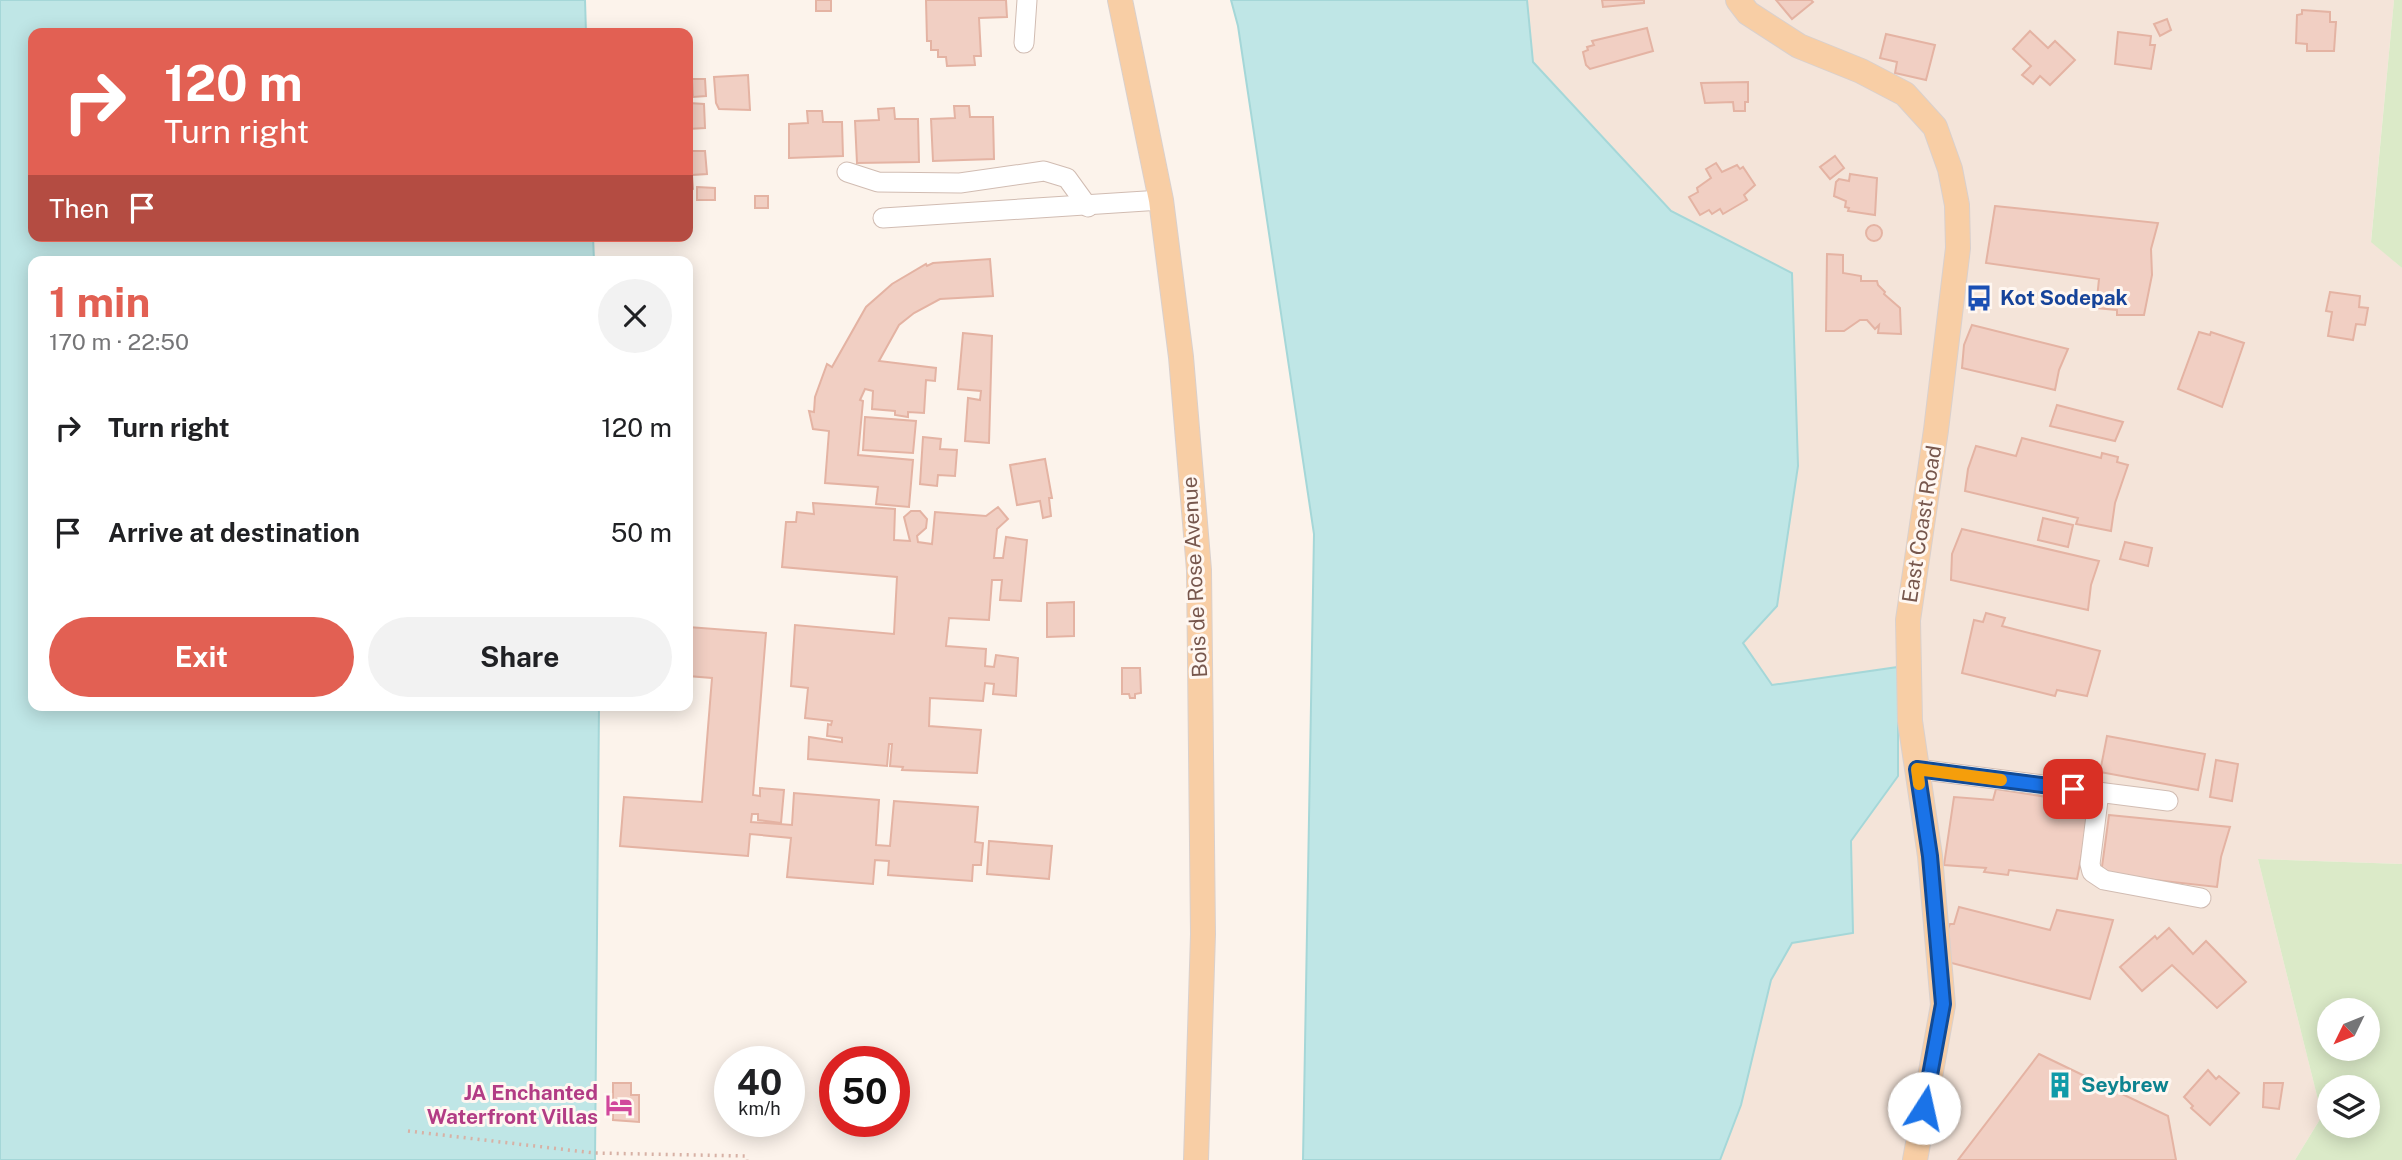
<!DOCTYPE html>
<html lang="en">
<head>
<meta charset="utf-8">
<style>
	:root { --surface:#fff; --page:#f2f2f2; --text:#202124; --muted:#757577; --accent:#e26053 }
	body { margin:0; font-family:"Public Sans",sans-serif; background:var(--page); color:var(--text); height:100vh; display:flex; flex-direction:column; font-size:26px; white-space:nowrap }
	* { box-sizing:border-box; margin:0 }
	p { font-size:23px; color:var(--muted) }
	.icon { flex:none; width:38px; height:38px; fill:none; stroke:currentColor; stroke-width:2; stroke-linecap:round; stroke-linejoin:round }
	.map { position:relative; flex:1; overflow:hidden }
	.sheet { position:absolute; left:28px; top:256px; width:665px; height:455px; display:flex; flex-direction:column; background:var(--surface); border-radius:14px; box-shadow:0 4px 18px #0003 }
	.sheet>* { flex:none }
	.guide { position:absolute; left:28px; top:28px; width:665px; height:214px; border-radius:14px; box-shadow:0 4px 18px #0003; background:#e26053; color:#fff; overflow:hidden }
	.needle { width:46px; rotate:227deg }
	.tools { position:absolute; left:2317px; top:998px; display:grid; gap:14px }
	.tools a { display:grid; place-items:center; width:63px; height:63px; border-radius:50%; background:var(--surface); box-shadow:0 4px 18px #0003; font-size:35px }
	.speed { position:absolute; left:714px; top:1046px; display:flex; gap:14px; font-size:35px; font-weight:700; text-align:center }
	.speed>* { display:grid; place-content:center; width:91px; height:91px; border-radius:50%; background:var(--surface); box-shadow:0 4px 18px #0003; line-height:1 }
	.speed small { font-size:18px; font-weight:400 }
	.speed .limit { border:10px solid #d22; background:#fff; color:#111 }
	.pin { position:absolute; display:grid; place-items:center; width:60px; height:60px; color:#fff; margin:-30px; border-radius:14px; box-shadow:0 4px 10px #0006 }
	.me { position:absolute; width:77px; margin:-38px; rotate:10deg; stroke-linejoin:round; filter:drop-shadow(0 0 5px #0008) }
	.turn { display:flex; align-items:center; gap:24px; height:147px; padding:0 21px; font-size:32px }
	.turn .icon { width:91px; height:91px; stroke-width:2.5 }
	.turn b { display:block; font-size:49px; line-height:60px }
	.then { display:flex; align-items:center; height:66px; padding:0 21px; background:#0003; gap:14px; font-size:26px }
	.round { display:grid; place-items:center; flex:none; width:74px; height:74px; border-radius:37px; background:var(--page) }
	.head { display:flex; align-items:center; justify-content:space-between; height:119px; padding:0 21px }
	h1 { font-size:42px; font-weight:700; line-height:52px; color:var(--accent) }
	.action { display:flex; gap:14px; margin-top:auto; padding:14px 21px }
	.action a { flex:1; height:80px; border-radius:42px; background:var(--accent); color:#fff; font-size:28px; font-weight:700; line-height:80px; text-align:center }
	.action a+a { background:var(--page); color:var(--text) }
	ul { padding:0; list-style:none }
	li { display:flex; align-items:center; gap:21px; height:105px; padding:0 21px }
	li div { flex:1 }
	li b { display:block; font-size:26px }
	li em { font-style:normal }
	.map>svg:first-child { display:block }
	.residential { fill:#f4e4d9 }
	.green { fill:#dbeac8; fill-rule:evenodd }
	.water { fill:#bfe6e6; stroke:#a5d7d8; stroke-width:2 }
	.building { fill:#f1cfc3; stroke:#e4b3a3; stroke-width:2 }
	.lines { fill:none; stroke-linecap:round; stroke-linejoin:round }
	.minor-casing { stroke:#d1bcb2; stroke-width:21 }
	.major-casing { stroke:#d9d0cd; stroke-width:26 }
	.path { stroke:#d7b1a5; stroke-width:3.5; stroke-dasharray:2 5; stroke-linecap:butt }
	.minor { stroke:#fff; stroke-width:19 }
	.major { stroke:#f8cea5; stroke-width:24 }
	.route-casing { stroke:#114b97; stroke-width:18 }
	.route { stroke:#1a73e8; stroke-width:12 }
	.slow { stroke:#f59e0b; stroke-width:12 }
	.labels { text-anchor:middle; stroke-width:6; stroke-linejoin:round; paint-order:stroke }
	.transit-label { font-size:21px; font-weight:bold; fill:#164399; stroke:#fff7f1; text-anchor:start }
	.street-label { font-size:21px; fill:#77574d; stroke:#fff7f1 }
	.culture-label { font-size:21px; font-weight:bold; fill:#0d838f; stroke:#fff7f1; text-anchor:start }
	.hotel-label { font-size:21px; font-weight:bold; fill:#b23c85; stroke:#fff7f1; text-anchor:end }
</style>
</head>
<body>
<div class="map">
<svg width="2402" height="1160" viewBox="0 0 2402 1160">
	<rect width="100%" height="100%" fill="#fcf3eb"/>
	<path class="residential" d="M1527,0H2394L2371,241L2402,268V864L2258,859L2322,1116L2295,1160H1720L1741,1105L1771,980L1791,943L1853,933L1851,841L1898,776L1897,667L1772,685L1743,643L1777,606L1798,466L1792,273L1671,211L1533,62Z"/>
	<g class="green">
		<path d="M2394,0H2402V268L2371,242Z"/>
		<path d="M2258,859L2402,864V1160H2295L2322,1116ZM2329,1010H2368V1048H2329ZM2329,1087H2368V1125H2329Z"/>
	</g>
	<g class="water">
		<path d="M0,0H585L586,33H33V236H593L594,261H33V705H599L595,1160H0Z"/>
		<path d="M1231,0H1527L1533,62L1671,211L1792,273L1798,466L1777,606L1743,643L1772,685L1898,667V776L1851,841L1853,933L1792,943L1771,980L1741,1105L1720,1160H1303L1314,534L1238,26Z"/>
	</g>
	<g class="building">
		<rect x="816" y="0" width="15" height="11"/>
		<path d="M926,0H1006L1007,17L979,18L981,56H974L975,65L947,66L946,57H938V50H931V41H927Z"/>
		<path d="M1602,0H1644V3L1603,7Z"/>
		<path d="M1776,0H1811L1813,2L1792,19Z"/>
		<path d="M2302,10L2330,12V22H2336L2334,51H2307V44L2296,43L2297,15L2302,14Z"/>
		<path d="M2167,19L2171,30L2160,36L2154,24Z"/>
		<path d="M1647,28L1653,51L1590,69L1586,65L1583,52L1588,50L1587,47L1594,45L1592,41Z"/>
		<path d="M2030,31L2048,48L2055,41L2075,60L2050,85L2040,76L2033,84L2022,75L2031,66L2013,49Z"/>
		<path d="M2118,32L2151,36L2150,45H2155L2151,69L2115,64Z"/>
		<path d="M1886,34L1935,45L1926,80L1895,73L1897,62L1880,58Z"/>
		<path d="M748,75L750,110L719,109L716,103L714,77Z"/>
		<path d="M692,79H705L706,96L693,97Z"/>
		<path d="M1748,82V102H1745V111H1734L1733,102L1705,103L1701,83Z"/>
		<path d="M688,87L689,103L704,104L705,128L688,129Z"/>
		<path d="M954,106H969L970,117H993L994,159L933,161L931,119L955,118Z"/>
		<path d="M894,108L895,119H918L919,162L857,163L855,121L879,120L878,109Z"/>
		<path d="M807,111H822L823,122H842L843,156L789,158V124L808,123Z"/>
		<path d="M690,151H705L707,174L692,175L693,189L688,190Z"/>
		<path d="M1835,156L1844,168L1830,179L1820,167Z"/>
		<path d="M1716,163L1722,172L1737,165L1740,169L1743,167L1755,185L1744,195L1747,200L1723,214L1720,209L1712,214L1709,210L1700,215L1689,197L1698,192L1697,188L1711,178L1706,169Z"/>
		<path d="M1850,174L1877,178L1875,215L1848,211L1849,208L1845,207L1846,201L1834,196L1836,182L1839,179L1849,181Z"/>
		<path d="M697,187L715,188V200H697Z"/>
		<rect x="755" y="196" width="13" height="12"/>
		<path d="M1995,206L2158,223L2151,249L2152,275L2144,315H2117V310L2096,308L2099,279L1986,263Z"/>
		<circle cx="1874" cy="233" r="8"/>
		<path d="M1827,254L1843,255V273L1861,276V281H1877L1878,285L1885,292L1884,294L1900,308L1901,334L1878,333L1879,325L1875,329L1867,320H1860L1844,331H1826Z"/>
		<path d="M990,259L993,296L940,299L914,313L899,325L879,361L936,368L935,381L926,380L924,413L908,412V417L895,415V411L872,409L873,391L865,389L860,400L863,401L858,455L913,460L909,507L876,504L878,487L825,483L829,431L813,429L809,411L814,412L815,397L827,364L832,367L866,307L892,284L926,264L927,266L933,263Z"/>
		<path d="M2330,292L2360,296L2359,307L2368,308L2365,325L2356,324L2353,340L2328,336L2332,312L2326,311Z"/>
		<path d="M1972,325L2068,349L2059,370L2055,390L1962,368L1964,345Z"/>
		<path d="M2199,332L2210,335L2211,332L2244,343L2222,407L2178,389Z"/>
		<path d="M963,333L992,336L989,443L965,441L968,398L980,400L981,391L958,389Z"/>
		<path d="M2057,405L2123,422L2115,441L2050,426Z"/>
		<path d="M865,417L916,421L913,453L863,450Z"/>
		<path d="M923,437L941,439L940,449L957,450L955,476L938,475L937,486L920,484Z"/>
		<path d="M2022,438L2101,458L2102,453L2118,457L2117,462L2128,465L2115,503L2111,531L2076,524L2078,518L1965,491L1968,469L1976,446L2016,456Z"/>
		<path d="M1045,459L1052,498H1049L1051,516L1043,518L1040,501L1017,505L1010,465Z"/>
		<path d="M813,503L895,509L894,540L910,541L904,517L911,511H920L927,519L926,528L917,536L918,542L932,544L935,512L986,516L998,507L1008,519L997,529L994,558H1003L1006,537L1027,540L1021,601L1000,600L1002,580H992L989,620L949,618L946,646L986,649L985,666L994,667L996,655L1018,658L1016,696L993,694L994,684L985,683L983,701L930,698L929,726L981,730L977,773L902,770L903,767L890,766L892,744H889L887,766L808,759L809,737L842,742V738L827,736L828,724L831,725L832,721L805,718L808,688L791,686L795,625L894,634L897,577L782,567L786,522H796L797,512L814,514Z"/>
		<path d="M2043,518L2073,525L2068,547L2038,540Z"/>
		<path d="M1962,529L2099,561L2091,585L2088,610L1951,580L1952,554Z"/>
		<path d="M2125,542L2152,548L2148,566L2120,559Z"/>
		<path d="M1074,602V636L1047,637V603Z"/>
		<path d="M1986,613L2005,618L2002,626L2100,651L2087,696L2057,690L2055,696L1962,673L1974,620L1983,622Z"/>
		<path d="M688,627L766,633L753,795L760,796V788L784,790L781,823L758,820V814H752L751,822L792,825L794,793L879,800L876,845L890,846L894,801L978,807L975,842L983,843L981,865H973L972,881L888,875L889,861L875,860L873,884L787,877L791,838L750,834L748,856L620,846L624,797L702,802L712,678L688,676Z"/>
		<path d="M1122,668H1140L1141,693L1135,694V698H1130L1129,694H1122Z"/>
		<path d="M2107,736L2205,754L2198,790L2100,772Z"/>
		<path d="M2216,760L2238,764L2232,801L2210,797Z"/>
		<path d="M1996,789L2092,804L2077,879L2009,870L2008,875L1984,872L1986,868L1944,865L1954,797L1993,800Z"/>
		<path d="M2109,815L2230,827L2221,857L2217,887L2101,874Z"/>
		<path d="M989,841L1052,846L1049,879L987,874Z"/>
		<path d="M1959,907L2050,930L2057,910L2113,920L2090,999L1944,961L1946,934L1950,924H1954Z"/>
		<path d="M2169,928L2193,954L2206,941L2246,982L2217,1008L2172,965L2142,991L2120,967L2155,936L2157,939Z"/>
		<path d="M2039,1054L2168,1116L2176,1160H1958Z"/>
		<path d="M2208,1070L2216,1079L2219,1076L2239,1093L2210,1125L2191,1108L2193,1106L2184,1097Z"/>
		<path d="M613,1083H631V1095H639V1122L613,1120Z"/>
		<path d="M2264,1083H2283L2279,1109L2263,1107Z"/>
	</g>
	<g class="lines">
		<g class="minor-casing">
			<g id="minor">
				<path d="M1024,43L1027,0"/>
				<path d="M847,172L878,182L960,183L1044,171L1067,178L1088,207"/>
				<path d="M883,218L1161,200"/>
				<path d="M1917,769L2168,801"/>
				<path d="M2099,792L2090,864L2092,872L2104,880L2201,898"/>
			</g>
		</g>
		<g class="major-casing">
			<g id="major">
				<path d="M1120,0L1161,200L1181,357L1199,570L1203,934L1196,1160"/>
				<path d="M1738,0L1748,13L1799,46L1861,71L1905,94L1935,127L1950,169L1957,205L1958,248L1936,430L1908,620L1910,721L1930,856L1943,1005L1915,1160"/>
			</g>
		</g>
		<path class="path" d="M408,1131L594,1153L746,1156L747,1160"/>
		<use href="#minor" class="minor"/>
		<use href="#major" class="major"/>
	</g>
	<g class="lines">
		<g class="route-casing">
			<path id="route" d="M1924,1108L1943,1004L1930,856L1917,769L2073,789"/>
		</g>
		<use href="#route" class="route"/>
		<path class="slow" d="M1919,784L1917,769L2001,780"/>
	</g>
	<defs>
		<g id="bus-bare" transform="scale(2.1)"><path d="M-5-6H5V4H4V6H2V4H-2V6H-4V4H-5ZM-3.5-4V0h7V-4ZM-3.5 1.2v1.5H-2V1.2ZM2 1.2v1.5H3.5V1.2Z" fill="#1a4fb4" stroke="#fff7f1" stroke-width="2.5" paint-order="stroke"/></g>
		<g id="building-bare" transform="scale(2.1)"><path d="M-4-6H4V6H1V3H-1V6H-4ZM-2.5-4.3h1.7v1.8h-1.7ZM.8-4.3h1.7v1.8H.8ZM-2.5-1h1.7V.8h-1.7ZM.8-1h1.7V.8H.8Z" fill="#0f9aa8" stroke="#fff7f1" stroke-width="2.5" paint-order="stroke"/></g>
		<g id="hotel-bare" transform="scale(2.1)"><path d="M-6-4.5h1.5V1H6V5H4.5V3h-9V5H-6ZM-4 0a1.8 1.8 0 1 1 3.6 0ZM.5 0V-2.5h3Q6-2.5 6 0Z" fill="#d1479c" stroke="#fff7f1" stroke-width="2.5" paint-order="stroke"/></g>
	</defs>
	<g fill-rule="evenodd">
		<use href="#bus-bare" x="1979" y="298"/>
		<use href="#building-bare" x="2060" y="1085"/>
		<use href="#hotel-bare" x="619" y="1105"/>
	</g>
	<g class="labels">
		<g class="transit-label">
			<text x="2000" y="305">Kot Sodepak</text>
		</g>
		<g class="street-label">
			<text transform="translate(1922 524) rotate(-81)" y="7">East Coast Road</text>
			<text transform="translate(1195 577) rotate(-93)" y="7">Bois de Rose Avenue</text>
		</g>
		<g class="culture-label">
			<text x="2081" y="1092">Seybrew</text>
		</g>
		<g class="hotel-label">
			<text x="598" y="1100">JA Enchanted<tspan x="598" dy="24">Waterfront Villas</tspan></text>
		</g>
	</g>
</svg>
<div class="tools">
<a><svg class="needle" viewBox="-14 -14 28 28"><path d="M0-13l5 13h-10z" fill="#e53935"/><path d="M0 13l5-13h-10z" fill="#757577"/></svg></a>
<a><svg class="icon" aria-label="layers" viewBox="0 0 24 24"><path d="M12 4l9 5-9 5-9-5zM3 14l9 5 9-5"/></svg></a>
</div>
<div class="speed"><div>40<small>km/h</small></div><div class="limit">50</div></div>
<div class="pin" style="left:2073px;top:789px;background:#d93025"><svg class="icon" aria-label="arrive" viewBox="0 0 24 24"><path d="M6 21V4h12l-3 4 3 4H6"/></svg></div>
<svg class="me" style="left:1924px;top:1108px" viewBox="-20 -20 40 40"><circle r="19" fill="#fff"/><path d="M0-13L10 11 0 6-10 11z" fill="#1a73e8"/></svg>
<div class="guide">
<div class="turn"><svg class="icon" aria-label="right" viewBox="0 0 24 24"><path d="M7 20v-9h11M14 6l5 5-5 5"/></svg><div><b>120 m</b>Turn right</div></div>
<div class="then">Then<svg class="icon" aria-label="arrive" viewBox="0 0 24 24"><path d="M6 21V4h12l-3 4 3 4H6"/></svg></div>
</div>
<section class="sheet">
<div class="head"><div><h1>1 min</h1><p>170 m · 22:50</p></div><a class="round"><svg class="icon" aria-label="close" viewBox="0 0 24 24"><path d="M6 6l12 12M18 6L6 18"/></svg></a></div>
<ul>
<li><svg class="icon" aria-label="right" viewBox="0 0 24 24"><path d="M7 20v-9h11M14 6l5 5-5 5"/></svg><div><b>Turn right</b></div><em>120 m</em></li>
<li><svg class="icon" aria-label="arrive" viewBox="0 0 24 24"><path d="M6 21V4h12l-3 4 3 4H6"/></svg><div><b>Arrive at destination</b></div><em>50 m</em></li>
</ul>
<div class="action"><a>Exit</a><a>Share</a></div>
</section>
</div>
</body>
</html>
